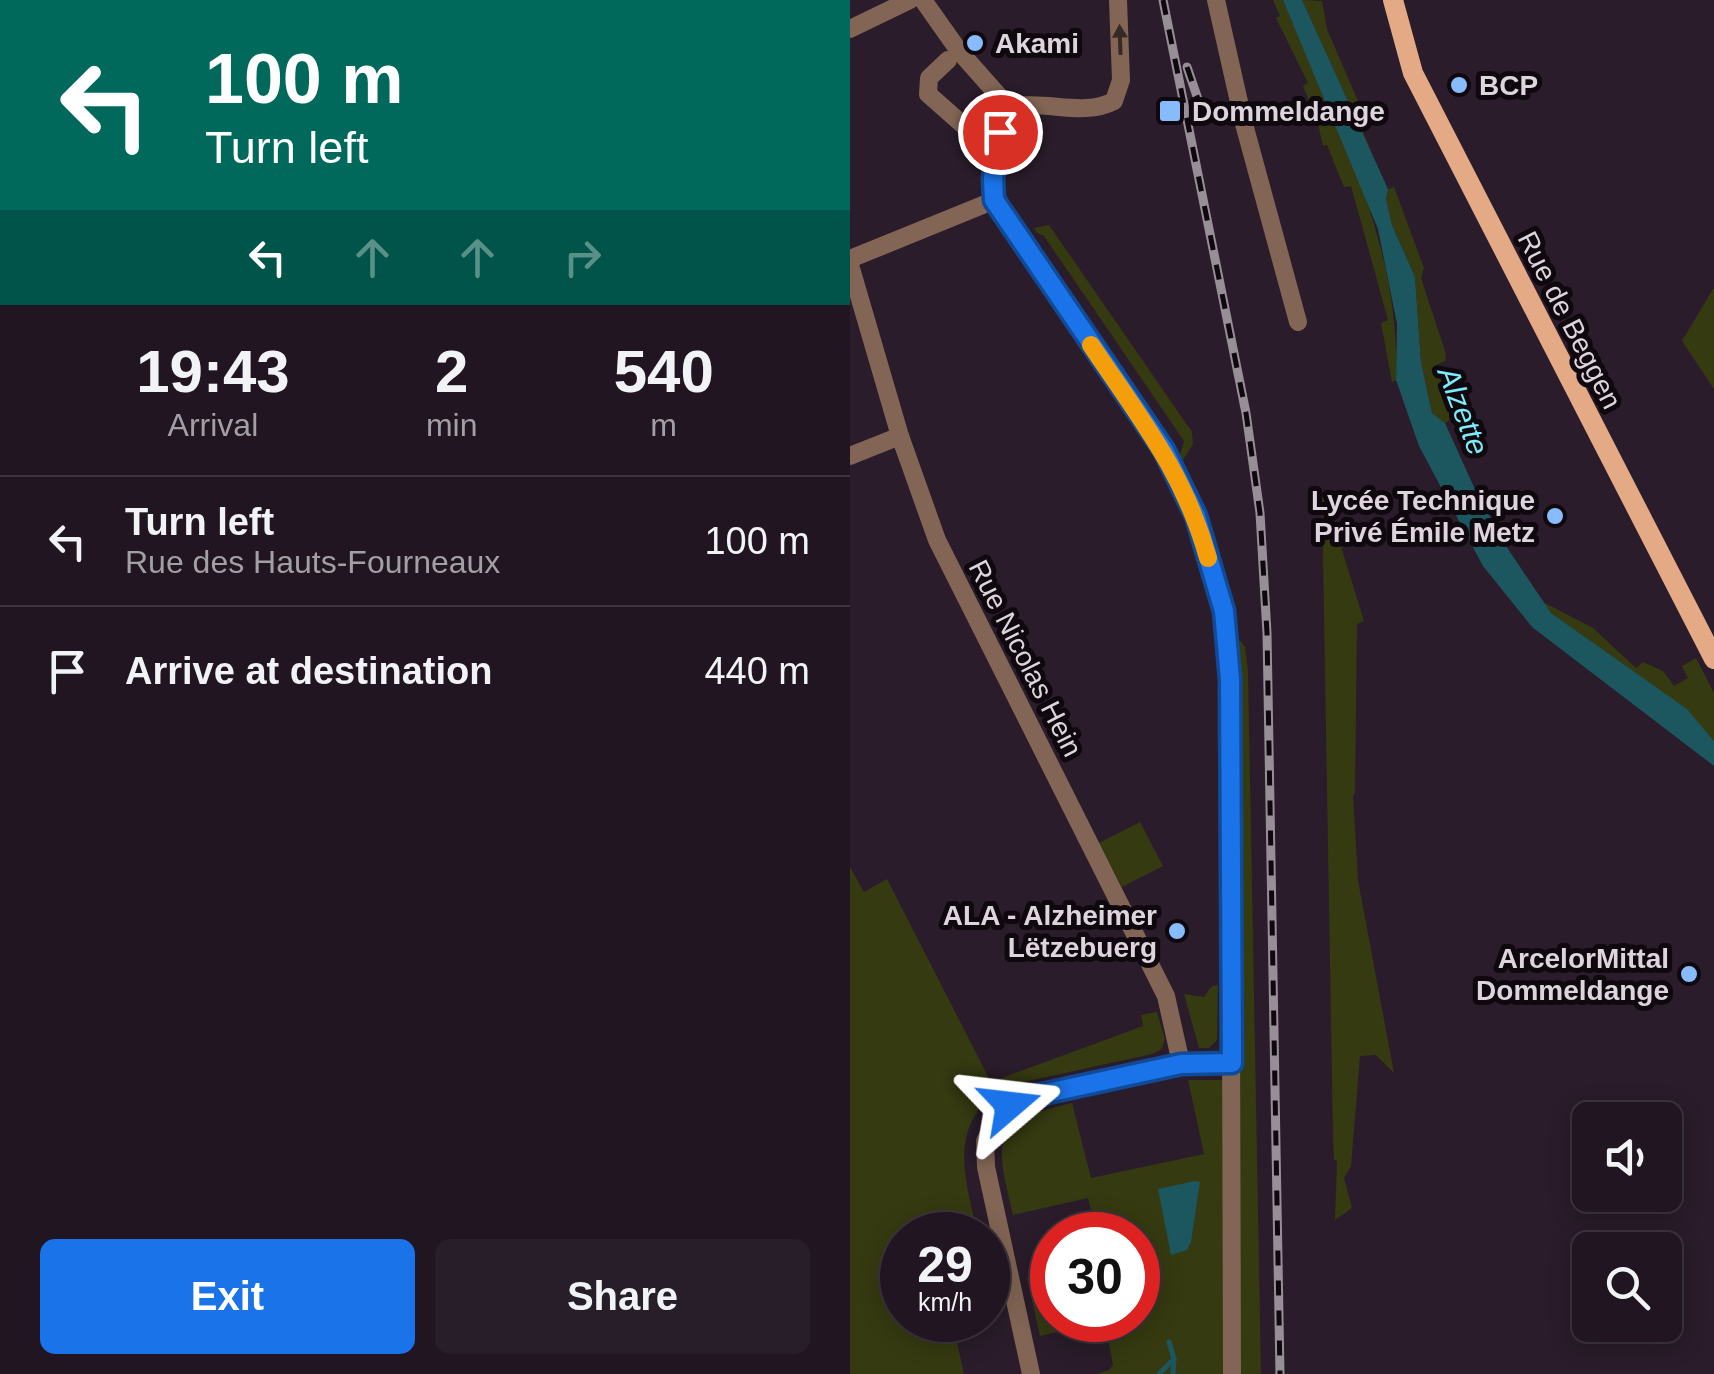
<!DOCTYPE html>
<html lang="en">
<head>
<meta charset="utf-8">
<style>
	:root { --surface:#201520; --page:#281e29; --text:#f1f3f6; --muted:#a29fa5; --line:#3d343e; --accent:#1a73e8 }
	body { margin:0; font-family:Helvetica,sans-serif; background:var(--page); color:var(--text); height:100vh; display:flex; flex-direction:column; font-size:38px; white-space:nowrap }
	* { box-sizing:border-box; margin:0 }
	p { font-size:32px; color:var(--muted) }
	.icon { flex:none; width:55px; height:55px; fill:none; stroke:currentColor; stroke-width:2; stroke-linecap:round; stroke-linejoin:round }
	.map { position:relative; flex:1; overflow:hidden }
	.panel { display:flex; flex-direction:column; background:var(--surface); width:850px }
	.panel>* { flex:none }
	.top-card { background:#00695c; color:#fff; overflow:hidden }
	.fabs { position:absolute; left:722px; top:1102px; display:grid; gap:20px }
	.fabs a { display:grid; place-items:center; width:110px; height:110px; border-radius:15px; background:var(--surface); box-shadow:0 5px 25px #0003,0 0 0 2px var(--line); font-size:50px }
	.speed { position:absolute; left:30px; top:1212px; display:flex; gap:20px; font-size:50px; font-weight:700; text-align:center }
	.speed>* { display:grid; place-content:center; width:130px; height:130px; border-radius:50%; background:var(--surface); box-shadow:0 5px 25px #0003,0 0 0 2px var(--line); line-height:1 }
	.speed small { font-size:25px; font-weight:400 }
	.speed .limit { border:15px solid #d22; background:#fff; color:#111 }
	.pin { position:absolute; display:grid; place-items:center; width:85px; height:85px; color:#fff; margin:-42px; border:5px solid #fff; border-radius:50%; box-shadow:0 2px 10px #0007 }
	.me { position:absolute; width:110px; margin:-55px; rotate:73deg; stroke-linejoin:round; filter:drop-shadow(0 0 8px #0008) }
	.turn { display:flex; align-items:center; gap:35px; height:210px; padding:0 40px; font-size:45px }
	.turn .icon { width:130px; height:130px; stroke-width:2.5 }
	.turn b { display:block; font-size:70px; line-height:85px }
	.lanes { display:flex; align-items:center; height:95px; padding:0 40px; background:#0003; justify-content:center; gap:50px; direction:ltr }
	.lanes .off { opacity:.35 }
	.eta { display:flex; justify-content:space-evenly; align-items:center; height:170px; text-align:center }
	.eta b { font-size:60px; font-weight:600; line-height:70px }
	.action { display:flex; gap:20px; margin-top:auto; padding:20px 40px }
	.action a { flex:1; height:115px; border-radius:15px; background:var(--accent); color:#fff; font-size:40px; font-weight:600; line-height:115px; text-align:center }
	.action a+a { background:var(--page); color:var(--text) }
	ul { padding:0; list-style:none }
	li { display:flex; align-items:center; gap:30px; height:130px; padding:0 40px; border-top:2px solid var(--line) }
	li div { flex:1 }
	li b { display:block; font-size:38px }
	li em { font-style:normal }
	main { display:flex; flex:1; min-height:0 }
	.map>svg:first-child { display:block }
	.green { fill:#353a11 }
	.water { fill:#1c565e }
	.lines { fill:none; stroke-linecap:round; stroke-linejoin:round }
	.stream { stroke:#1c565e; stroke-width:5 }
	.minor { stroke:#826554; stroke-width:18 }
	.major { stroke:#e4aa86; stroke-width:20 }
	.rail-casing { stroke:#988e98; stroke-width:9 }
	.rail { stroke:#0f080e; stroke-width:5; stroke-dasharray:15; stroke-linecap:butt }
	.oneway { fill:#372926 }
	.route-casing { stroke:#114b97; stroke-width:25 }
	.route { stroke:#1a73e8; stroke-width:18 }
	.slow { stroke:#f59e0b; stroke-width:18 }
	.poi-dot { fill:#87bbfc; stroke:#0f080e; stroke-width:4 }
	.labels { text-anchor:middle; stroke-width:10; stroke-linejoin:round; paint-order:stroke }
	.poi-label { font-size:28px; font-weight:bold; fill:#ddd4dd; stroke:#0f080e; text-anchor:start }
	.street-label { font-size:28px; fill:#ddd4dd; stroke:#0f080e }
	.water-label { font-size:30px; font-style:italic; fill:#7cebfa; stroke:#0f080e }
</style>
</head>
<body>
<main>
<section class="panel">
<div class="top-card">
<div class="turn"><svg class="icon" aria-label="left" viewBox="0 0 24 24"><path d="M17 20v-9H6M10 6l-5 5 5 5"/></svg><div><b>100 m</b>Turn left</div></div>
<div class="lanes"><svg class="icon" aria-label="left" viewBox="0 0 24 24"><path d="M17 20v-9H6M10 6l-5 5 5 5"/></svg><svg class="icon off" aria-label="ahead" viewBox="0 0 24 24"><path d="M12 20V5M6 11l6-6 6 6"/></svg><svg class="icon off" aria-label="ahead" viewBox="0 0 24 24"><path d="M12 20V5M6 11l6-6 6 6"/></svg><svg class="icon off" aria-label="right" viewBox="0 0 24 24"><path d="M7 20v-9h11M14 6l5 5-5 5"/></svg></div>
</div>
<div class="eta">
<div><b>19:43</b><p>Arrival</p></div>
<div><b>2</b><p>min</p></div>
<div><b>540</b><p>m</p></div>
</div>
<ul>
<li><svg class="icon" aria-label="left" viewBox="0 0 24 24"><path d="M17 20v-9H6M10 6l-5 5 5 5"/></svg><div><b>Turn left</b><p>Rue des Hauts-Fourneaux</p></div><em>100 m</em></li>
<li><svg class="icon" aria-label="arrive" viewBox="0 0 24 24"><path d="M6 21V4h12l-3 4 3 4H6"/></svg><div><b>Arrive at destination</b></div><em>440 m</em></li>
</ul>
<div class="action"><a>Exit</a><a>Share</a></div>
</section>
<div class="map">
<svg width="864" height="1374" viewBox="0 0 864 1374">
	<rect width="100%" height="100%" fill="#2a1c2a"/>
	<g class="green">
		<path d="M423,0H433C486,123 551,243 546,380L542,382L531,323L538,320L501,186L494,187L477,145L473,146L467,120L453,86L458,83L426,18L430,16Z"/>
		<path d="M452,0L472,1L477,29L508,101L502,105L525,161Z"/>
		<path d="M544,187L574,268L571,278L596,354L595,361L586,365L603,418L595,423L582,413L571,362L565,277L542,225L536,199L538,189Z"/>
		<path d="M199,225L342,432L343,444L333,460L330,455L334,441L194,236L187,233L184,228Z"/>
		<path d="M863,289H864V389L832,341Z"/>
		<path d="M472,497L478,504L514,621L507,624L505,794L503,795L508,880L544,1073L526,1055L510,1056L501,1166L494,1178L502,1208L485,1220L487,1161L484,1160L483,1138Z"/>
		<path d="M693,602L743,628L786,668L793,662L813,671L824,686L838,678L832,666L846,658L864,693V741L836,709L701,613Z"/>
		<path d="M391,641L395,647L398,671L411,1374H246L259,1370L263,1365L255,1321L190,1336L177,1278L202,1272V1320H288V1235H247L238,1198L163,1215C145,1139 139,1122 222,1103L241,1178L354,1154L338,1080H381L379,642Z"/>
		<path d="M290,822L313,866L272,887L249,843Z"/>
		<path d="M0,867L14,892L37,879L141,1082L293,1026L291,1015L307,1012L315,1039L311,1050L302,1054L169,1083L156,1090L153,1086C96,1127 115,1177 128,1235H52V1320H102L114,1374H0Z"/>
		<path d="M368,985L367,1040L359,1048H349L334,994L354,997L362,986Z"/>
	</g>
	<g class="water">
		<path d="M433,0H452L538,189L536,199L542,225L565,277L571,362L582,413L595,423L623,485L656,546L701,613L837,709L864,741V766L682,627L633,566L569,446L546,380L547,324L528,229Z"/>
		<path d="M345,1181L350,1182L341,1242L337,1250L321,1255L308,1189Z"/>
	</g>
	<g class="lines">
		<g class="stream">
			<path d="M319,1342L324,1359L323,1374"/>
			<path d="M309,1374L324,1359"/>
		</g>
		<g class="minor">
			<path d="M73,0L109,51L148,95L153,110L143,179L145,200L313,450L333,486L346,517L374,611L380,679L382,1374"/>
			<path d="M366,0L394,124L448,322"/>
			<path d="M0,29L60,0"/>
			<path d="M98,60L79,78L78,94L146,154"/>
			<path d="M153,110C189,96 230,119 264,101L271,80L268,0"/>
			<path d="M0,259L145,200"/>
			<path d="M0,265L50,436L87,540L316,996L331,1063"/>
			<path d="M0,456L50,436"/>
			<path d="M181,1374L136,1167L135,1141L148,1115L174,1098L331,1063H381"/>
		</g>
		<path class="major" d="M543,0L563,73L864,659"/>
		<g class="rail-casing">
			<g id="rail">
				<path d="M313,0L396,413L410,513L417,633L430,1374"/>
				<path d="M337,67L350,105"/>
			</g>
		</g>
		<use href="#rail" class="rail"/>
	</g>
	<defs><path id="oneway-solid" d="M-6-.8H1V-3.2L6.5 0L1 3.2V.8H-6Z" transform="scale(2.5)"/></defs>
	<use class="oneway" href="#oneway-solid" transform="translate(270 40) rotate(-92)"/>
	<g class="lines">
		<g class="route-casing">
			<path id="route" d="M150,132L143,178L144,200L314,450L346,516L374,611L380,679L382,1063L331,1064L174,1098L160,1105"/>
		</g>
		<use href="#route" class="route"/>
		<path class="slow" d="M241,345C290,418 334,472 358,558"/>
	</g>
	<g class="poi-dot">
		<circle cx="125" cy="43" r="10"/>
		<circle cx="609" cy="85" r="10"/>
		<rect x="308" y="99" width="24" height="24" rx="5"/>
		<circle cx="705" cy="516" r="10"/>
		<circle cx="327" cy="931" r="10"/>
		<circle cx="839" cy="974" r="10"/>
	</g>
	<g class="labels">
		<g class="poi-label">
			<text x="145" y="53">Akami</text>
			<text x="629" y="95">BCP</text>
			<text x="342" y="121">Dommeldange</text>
			<text x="685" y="510" text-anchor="end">Lycée Technique<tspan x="685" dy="32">Privé Émile Metz</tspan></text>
			<text x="307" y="925" text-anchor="end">ALA - Alzheimer<tspan x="307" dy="32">Lëtzebuerg</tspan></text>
			<text x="819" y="968" text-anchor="end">ArcelorMittal<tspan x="819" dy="32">Dommeldange</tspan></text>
		</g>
		<g class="street-label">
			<text transform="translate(720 320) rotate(63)" y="10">Rue de Beggen</text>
			<text transform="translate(176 658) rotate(63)" y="10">Rue Nicolas Hein</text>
		</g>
		<g class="water-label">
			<text transform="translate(613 411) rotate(69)" y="10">Alzette</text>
		</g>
	</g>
</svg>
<div class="fabs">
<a><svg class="icon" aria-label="sound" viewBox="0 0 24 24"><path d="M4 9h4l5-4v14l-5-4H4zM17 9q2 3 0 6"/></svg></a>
<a><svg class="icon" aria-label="search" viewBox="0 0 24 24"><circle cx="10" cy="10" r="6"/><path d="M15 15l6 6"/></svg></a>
</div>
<div class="speed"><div>29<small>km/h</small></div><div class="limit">30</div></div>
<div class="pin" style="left:150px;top:132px;background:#d93025"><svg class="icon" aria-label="arrive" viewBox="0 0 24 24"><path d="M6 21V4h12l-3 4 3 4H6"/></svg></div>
<svg class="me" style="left:160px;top:1105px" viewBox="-20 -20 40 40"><path d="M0-17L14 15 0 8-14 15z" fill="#1a73e8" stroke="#fff" stroke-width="4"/></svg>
</div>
</main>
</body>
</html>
